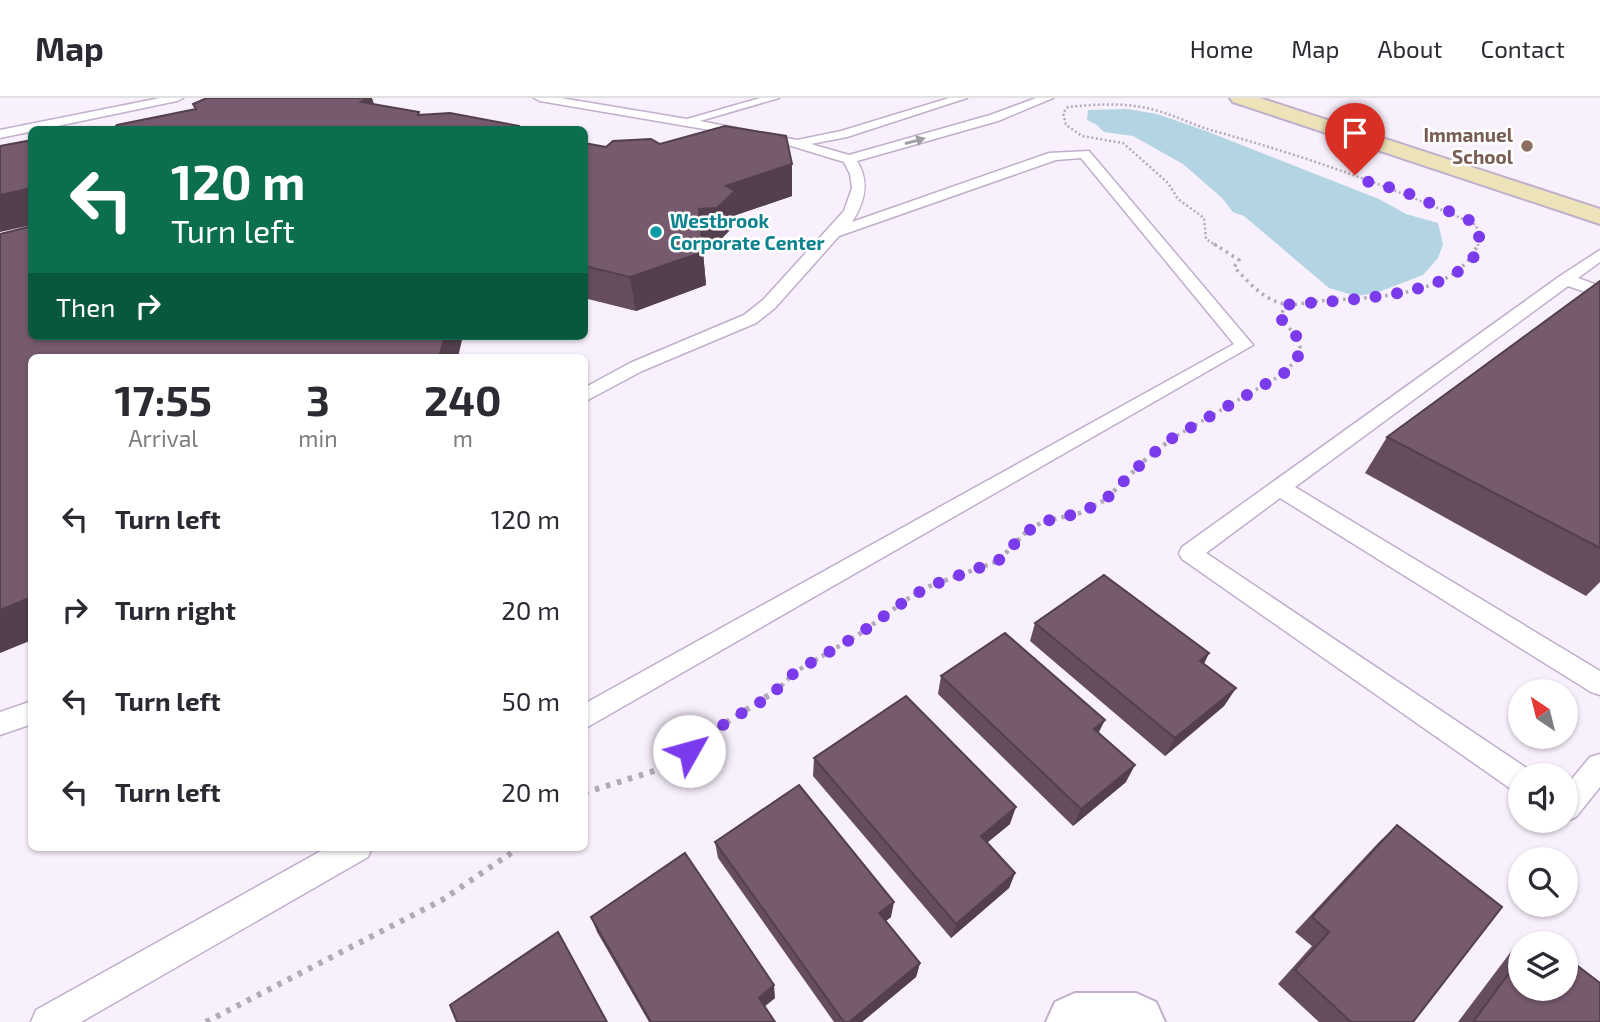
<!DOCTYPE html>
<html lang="en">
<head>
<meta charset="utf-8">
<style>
	:root { --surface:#fff; --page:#f2f2f3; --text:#2b2b33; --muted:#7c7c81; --line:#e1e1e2 }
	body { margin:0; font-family:"Exo 2",sans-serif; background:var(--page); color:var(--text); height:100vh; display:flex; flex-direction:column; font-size:26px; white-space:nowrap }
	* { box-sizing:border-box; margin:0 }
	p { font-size:23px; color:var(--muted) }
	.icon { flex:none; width:38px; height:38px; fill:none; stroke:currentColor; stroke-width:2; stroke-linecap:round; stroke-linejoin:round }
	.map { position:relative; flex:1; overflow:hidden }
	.side { position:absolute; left:28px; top:256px; width:560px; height:497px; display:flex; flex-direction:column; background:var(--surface); border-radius:10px; box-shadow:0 2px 5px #0004 }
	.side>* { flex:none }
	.banner { position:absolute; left:28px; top:28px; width:560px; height:214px; border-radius:10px; box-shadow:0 2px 5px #0004; background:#0b6e4f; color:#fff; overflow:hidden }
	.needle { width:46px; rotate:325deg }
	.fabs { position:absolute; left:1508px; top:581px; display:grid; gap:14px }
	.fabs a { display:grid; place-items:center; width:70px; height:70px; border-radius:50%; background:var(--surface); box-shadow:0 2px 5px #0004; font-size:35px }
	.pin { position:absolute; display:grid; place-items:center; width:60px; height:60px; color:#fff; margin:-72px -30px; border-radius:50% 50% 50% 0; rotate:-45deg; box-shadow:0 0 7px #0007 }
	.pin .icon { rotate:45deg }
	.me { position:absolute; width:77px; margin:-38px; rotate:52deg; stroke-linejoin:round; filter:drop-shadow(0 0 5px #0008) }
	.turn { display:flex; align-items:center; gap:24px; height:147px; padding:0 28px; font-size:32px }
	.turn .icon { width:91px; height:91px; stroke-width:2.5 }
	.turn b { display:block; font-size:49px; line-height:60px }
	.then { display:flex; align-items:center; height:66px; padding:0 28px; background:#0003; gap:14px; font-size:26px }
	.eta { display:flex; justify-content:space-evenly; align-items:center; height:119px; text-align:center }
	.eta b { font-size:42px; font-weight:700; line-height:49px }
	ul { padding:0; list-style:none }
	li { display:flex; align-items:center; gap:21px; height:91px; padding:0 28px }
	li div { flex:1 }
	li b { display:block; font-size:26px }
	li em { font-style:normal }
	header { display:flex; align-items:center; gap:42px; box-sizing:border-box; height:98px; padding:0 35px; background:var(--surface); border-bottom:2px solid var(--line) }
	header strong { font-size:33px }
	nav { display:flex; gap:38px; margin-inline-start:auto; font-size:24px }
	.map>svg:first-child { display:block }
	.water { fill:#b3d4e3 }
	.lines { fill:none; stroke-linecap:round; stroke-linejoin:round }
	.service-casing { stroke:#c0aecc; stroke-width:3 }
	.minor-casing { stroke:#c0aecc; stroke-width:4 }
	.secondary-casing { stroke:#c0aecc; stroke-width:4 }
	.path-far3 { stroke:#b2aab6; stroke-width:2.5; stroke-dasharray:2 2.5; stroke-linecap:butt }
	.path-far2 { stroke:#b2aab6; stroke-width:3.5; stroke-dasharray:2.5 4.5; stroke-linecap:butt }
	.path-far1 { stroke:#b2aab6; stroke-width:4.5; stroke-dasharray:3.5 5; stroke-linecap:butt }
	.path { stroke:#b2aab6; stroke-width:6; stroke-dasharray:4.5 7; stroke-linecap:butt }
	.service { fill:#fff; fill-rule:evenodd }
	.minor { fill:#fff; fill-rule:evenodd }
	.secondary { fill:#ece3b9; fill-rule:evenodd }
	.wall { fill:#654d5f }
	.shaded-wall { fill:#533f4d }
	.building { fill:#765a6e; stroke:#533f4d; stroke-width:2 }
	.oneway { fill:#9f9da1 }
	.route { stroke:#7c3aed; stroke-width:12; stroke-dasharray:0 21.6 }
	.education-dot { fill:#8d6e63; stroke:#fff; stroke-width:2.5 }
	.culture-dot { fill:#0f9aa8; stroke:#fff; stroke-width:2.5 }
	.labels { text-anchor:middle; stroke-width:5; stroke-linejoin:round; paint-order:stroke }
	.far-education-label { font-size:19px; font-weight:bold; fill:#785e54; stroke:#fff; text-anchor:end }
	.far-culture-label { font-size:19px; font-weight:bold; fill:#0d838f; stroke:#fff; text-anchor:start }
</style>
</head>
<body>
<header>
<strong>Map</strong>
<nav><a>Home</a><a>Map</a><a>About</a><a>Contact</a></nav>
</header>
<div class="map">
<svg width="1600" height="924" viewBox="0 0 1600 924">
	<rect width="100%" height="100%" fill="#f8f0fc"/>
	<path class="water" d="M1127,11L1157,16L1206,33L1379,101L1406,116L1438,125L1443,146L1438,160L1423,177L1376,195L1356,198L1329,190L1244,118L1233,114L1222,100L1183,66L1133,38L1104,34L1097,27L1087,22L1088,12Z"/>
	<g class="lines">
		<g class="service-casing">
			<g id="service">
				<path d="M160,0H183L177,3L0,40V32Z"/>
				<path d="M534,0H561L687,21L760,0H779L700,23L797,42L841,33L949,0H967L847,39L811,46L849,57L990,17L1036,0H1053L998,23L857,63C870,84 865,104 852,124L1049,55L1089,53L1253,247L584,631V606L1234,246L1081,60L1056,62L839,138L775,210L756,225L642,273L584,304V290L630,265L744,217L763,202L844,113L852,90L850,76L844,64L775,43L540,3Z"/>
				<path d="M1600,152V164L1578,180L1600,188V199L1568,188L1295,389L1600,573V597L1591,594L1280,400L1206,455L1531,673L1533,677H1521V695L1511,691L1182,461L1179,455L1182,449L1560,178Z"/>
				<path d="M32,603V626L0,637V614Z"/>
				<path d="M1600,656V689L1576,719L1566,723H1565L1566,688L1590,659Z"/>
				<path d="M328,749H372L368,759L81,924H31L36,912Z"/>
			</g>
		</g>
		<g class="minor-casing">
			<path id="minor" d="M1075,895H1136L1156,904L1165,924H1046L1055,904Z"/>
		</g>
		<g class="secondary-casing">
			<path id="secondary" d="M1230,0H1260L1600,111V126L1233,4Z"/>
		</g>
		<path class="path-far3" d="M1217,148L1206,141L1204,120L1178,101L1168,85L1123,45L1082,38L1066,27L1063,15L1068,9C1098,6 1129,4 1158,13C1177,18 1195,28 1214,33C1304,58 1391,88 1476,127L1479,137L1478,148"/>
		<g class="path-far2">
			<path d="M1214,146L1239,162L1234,169C1248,183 1261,200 1281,205C1293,209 1306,204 1318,203C1369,199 1455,201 1478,146"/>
			<path d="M1171,341L1283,276L1296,262L1300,249L1296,237L1282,223L1283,207"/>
		</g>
		<path class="path-far1" d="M775,594L795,574L858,537L909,500L930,488L998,463L1025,435L1042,424L1080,415L1105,402L1145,362L1174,339"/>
		<g class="path">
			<path d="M584,695L670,668L727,624L777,592"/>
			<path d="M206,924L442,802L520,749"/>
		</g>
		<use href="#service" class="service"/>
		<use href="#minor" class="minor"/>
		<use href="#secondary" class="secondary"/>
	</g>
	<g class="wall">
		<path d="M584,45L606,49L660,46L792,98L736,117L737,125L720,142L702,144L706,187L636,213L584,200Z"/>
		<path d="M1600,183V484L1586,498L1365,375L1387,339Z"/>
		<path d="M1035,525L1209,555L1204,566L1236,590L1224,608L1165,658L1030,543Z"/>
		<path d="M941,578L1099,634L1126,684L1073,728L938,596Z"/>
		<path d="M814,660L1010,726L987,745L1015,775L1009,790L951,840L813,678Z"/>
		<path d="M1397,727L1413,924H1319L1278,886L1312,848L1295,834L1379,744Z"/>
		<path d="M715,744L891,819L886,823L920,865L916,879L862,924H834L718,760Z"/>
		<path d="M591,819L775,900L765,908L775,924H649L597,834Z"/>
		<path d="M1537,836L1549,845H1522Z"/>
		<path d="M1521,846V891L1600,924H1458L1513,851Z"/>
	</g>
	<g class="shaded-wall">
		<path d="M349,0H372L381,28Z"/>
		<path d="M792,66V98L736,117L737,125L720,142L702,144L699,111L726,88Z"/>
		<path d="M32,90V127L0,134V97Z"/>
		<path d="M703,154L706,187L636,213L630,179Z"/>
		<path d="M445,238H463L458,259H439Z"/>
		<path d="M32,499V542L0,555V512Z"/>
		<path d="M1209,555L1199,574L1200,563Z"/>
		<path d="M1236,590L1224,608L1165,658L1175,640Z"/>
		<path d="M1105,622L1096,640L1094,631Z"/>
		<path d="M1135,667L1126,684L1073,728L1081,711Z"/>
		<path d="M1016,709L1010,726L975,754L981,738Z"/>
		<path d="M1015,775L1009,790L951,840L956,826Z"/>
		<path d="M894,804L891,819L877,829L879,815Z"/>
		<path d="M920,865L916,879L862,924H849Z"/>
		<path d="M774,887L775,900L760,912L759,900Z"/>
	</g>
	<g class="building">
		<path d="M207,0H368L361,4L419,14L418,17L450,15L519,28L524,32H92L113,31L117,27L196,11L193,6Z"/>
		<path d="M725,28L786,38L792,66L726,88L735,93L717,110L699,111L703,154L630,179L584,168V45L606,49L613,43L651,41L660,46Z"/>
		<path d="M32,42V90L0,97V48Z"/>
		<path d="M32,128V238H445L439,259H32V499L0,512V136Z"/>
		<path d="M1600,183V450L1387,339Z"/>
		<path d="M1104,477L1209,555L1200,563L1236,590L1175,640L1035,525Z"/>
		<path d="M1005,535L1105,622L1094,631L1135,667L1081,711L941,578Z"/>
		<path d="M906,598L1016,709L981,738L1015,775L956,826L814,660Z"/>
		<path d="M799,687L894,804L879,815L920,865L849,924H844L715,744Z"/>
		<path d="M1397,727L1502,809L1413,924H1351L1295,872L1329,834L1312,819Z"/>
		<path d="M685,755L774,887L759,900L775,924H651L591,819Z"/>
		<path d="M558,834L607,924H457L450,907Z"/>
		<path d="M1537,836L1549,845H1531Z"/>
		<path d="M1521,859V891H1566V859L1600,885V924H1473Z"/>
	</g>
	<defs><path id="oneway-solid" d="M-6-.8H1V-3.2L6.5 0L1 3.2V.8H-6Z" transform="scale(1.75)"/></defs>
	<use class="oneway" href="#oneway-solid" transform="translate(915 43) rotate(-15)"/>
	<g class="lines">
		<path class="route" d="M689,653L727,624L769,599L795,574L858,537L909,500L930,488L998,463L1025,435L1042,424L1080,415L1105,402L1145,362L1171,341L1283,276C1306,255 1306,244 1282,223L1283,207C1331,202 1447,202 1475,157C1480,150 1479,139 1479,131L1471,123L1398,91L1373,86L1355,77"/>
	</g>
	<circle class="education-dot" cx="1527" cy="48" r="7"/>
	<circle class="culture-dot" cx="656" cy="134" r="7"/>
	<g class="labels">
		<g class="far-education-label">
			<text x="1513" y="44">Immanuel<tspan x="1513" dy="22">School</tspan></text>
		</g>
		<g class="far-culture-label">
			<text x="670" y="130">Westbrook<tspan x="670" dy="22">Corporate Center</tspan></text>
		</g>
	</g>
</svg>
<div class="fabs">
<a><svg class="needle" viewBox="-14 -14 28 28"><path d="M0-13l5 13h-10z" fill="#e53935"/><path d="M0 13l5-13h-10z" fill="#7c7c81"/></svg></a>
<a><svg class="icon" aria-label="sound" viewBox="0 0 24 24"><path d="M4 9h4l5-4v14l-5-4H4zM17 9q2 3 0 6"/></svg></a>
<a><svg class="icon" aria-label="search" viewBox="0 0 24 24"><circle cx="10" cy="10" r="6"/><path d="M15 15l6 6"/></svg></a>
<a><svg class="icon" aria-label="layers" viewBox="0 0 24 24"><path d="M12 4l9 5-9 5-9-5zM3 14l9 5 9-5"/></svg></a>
</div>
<div class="pin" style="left:1355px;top:77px;background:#d93025"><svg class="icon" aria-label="arrive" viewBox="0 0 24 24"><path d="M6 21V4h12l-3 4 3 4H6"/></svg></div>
<svg class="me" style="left:689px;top:653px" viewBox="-20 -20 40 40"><circle r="19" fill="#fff"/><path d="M0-13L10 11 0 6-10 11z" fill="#7c3aed"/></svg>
<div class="banner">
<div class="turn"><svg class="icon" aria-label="left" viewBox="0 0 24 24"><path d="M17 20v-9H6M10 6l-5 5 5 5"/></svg><div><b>120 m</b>Turn left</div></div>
<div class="then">Then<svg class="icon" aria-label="right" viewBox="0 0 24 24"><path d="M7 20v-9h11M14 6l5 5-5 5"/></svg></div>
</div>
<section class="side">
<div class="eta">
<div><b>17:55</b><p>Arrival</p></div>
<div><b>3</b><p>min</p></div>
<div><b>240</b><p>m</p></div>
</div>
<ul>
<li><svg class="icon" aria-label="left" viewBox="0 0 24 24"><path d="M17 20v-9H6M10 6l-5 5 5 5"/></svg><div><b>Turn left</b></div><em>120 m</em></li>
<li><svg class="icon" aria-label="right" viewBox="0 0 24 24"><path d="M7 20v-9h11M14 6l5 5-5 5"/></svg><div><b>Turn right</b></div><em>20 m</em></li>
<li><svg class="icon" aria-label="left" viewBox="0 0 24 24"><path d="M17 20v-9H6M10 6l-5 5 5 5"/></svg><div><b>Turn left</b></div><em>50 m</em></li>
<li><svg class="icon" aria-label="left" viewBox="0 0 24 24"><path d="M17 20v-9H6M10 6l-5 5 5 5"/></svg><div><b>Turn left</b></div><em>20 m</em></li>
</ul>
</section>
</div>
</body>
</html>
